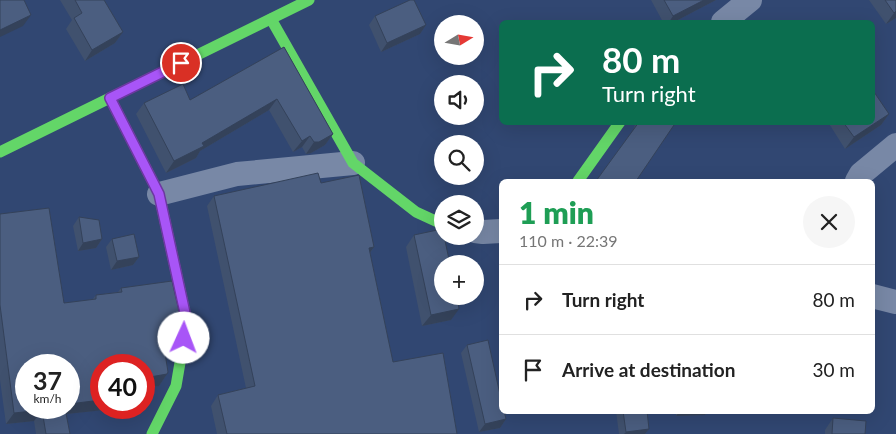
<!DOCTYPE html>
<html lang="en">
<head>
<meta charset="utf-8">
<style>
	:root { --surface:#fff; --page:#f6f6f6; --text:#222; --muted:#767676; --line:#e0e0e0 }
	body { margin:0; font-family:Lato,sans-serif; background:var(--page); color:var(--text); height:100vh; display:flex; flex-direction:column; font-size:19px; white-space:nowrap }
	* { box-sizing:border-box; margin:0 }
	p { font-size:16px; color:var(--muted) }
	.icon { flex:none; width:28px; height:28px; fill:none; stroke:currentColor; stroke-width:2; stroke-linecap:round; stroke-linejoin:round }
	.map { position:relative; flex:1; overflow:hidden }
	.details { position:absolute; left:499px; top:179px; width:376px; height:235px; display:flex; flex-direction:column; background:var(--surface); border-radius:8px; box-shadow:0 5px 20px #0002 }
	.details>* { flex:none }
	.banner { position:absolute; left:499px; top:20px; width:376px; height:105px; border-radius:8px; box-shadow:0 5px 20px #0002; background:#0b6e4f; color:#fff; overflow:hidden }
	.needle { width:32px; rotate:79deg }
	.fabs { position:absolute; left:434px; top:15px; display:grid; gap:10px }
	.fabs a { display:grid; place-items:center; width:50px; height:50px; border-radius:50%; background:var(--surface); box-shadow:0 5px 20px #0002; font-size:25px }
	.speed { position:absolute; left:15px; top:354px; display:flex; gap:10px; font-size:25px; font-weight:700; text-align:center }
	.speed>* { display:grid; place-content:center; width:65px; height:65px; border-radius:50%; background:var(--surface); box-shadow:0 5px 20px #0002; line-height:1 }
	.speed small { font-size:12px; font-weight:400 }
	.speed .limit { border:8px solid #d22; background:#fff; color:#111 }
	.pin { position:absolute; display:grid; place-items:center; width:42px; height:42px; color:#fff; margin:-21px; border:2px solid #fff; border-radius:50%; box-shadow:0 1px 5px #0007 }
	.me { position:absolute; width:55px; margin:-28px; rotate:2deg; stroke-linejoin:round; filter:drop-shadow(0 0 4px #0008) }
	.turn { display:flex; align-items:center; gap:18px; height:105px; padding:0 20px; font-size:22px }
	.turn .icon { width:65px; height:65px; stroke-width:2.5 }
	.turn b { display:block; font-size:35px; line-height:42px }
	.round { display:grid; place-items:center; flex:none; width:52px; height:52px; border-radius:26px; background:var(--page) }
	.overview { display:flex; align-items:center; justify-content:space-between; height:85px; padding:0 20px }
	h1 { font-size:30px; font-weight:800; line-height:38px; color:#1e9e55 }
	ul { padding:0; list-style:none }
	li { display:flex; align-items:center; gap:15px; height:70px; padding:0 20px; border-top:1px solid var(--line) }
	li div { flex:1 }
	li b { display:block; font-size:19px }
	li em { font-style:normal }
	.map>svg:first-child { display:block }
	.lines { fill:none; stroke-linecap:round; stroke-linejoin:round }
	.street { stroke:#7888a6; stroke-width:24 }
	.fast { stroke:#63d668; stroke-width:11 }
	.wall { fill:#40516e }
	.shaded-wall { fill:#34425a }
	.building { fill:#4b5e80; stroke:#34425a }
	.route-casing { stroke:#6d37a1; stroke-width:12 }
	.route { stroke:#a855f7; stroke-width:9 }
</style>
</head>
<body>
<div class="map">
<svg width="896" height="434" viewBox="0 0 896 434">
	<rect width="100%" height="100%" fill="#314772"/>
	<g class="lines">
		<g class="street">
			<path d="M723,22L750,0"/>
			<path d="M857,181L861,174L896,145"/>
			<path d="M159,194L237,174L353,163"/>
			<path d="M475,231L483,232L501,231"/>
			<path d="M872,296L896,302"/>
		</g>
		<g class="fast">
			<path d="M271,19L353,163L416,212L442,224"/>
			<path d="M110,98L159,194L187,322L176,386L152,434"/>
			<path d="M0,152L309,0"/>
			<path d="M578,181L620,122"/>
		</g>
	</g>
	<g class="wall">
		<path d="M60,0H104L123,32L115,43L85,61L66,29L72,20Z"/>
		<path d="M651,0H716L674,22H663Z"/>
		<path d="M869,0H896V18L886,24Z"/>
		<path d="M375,16L426,25L420,34L381,52L369,25Z"/>
		<path d="M284,47L333,134L325,145L311,153L306,154L302,147L293,152L269,110L200,151L196,158L166,173L136,114L144,103L190,100Z"/>
		<path d="M889,114L881,125L845,149L828,122H872Z"/>
		<path d="M636,122H671L633,130Z"/>
		<path d="M321,183L374,247L370,253L393,362L457,434H217L211,406L218,395L246,388L207,206L214,196Z"/>
		<path d="M0,214L64,303L92,300L96,295L118,292L121,288L177,325L169,337L163,338L167,374L159,386L151,387L144,405V365L101,408H123L66,414L70,434H36L34,421L6,424L0,380Z"/>
		<path d="M79,217L102,239L96,248L78,251L73,226Z"/>
		<path d="M414,235L451,320L422,326L406,247Z"/>
		<path d="M112,239L139,257L133,265L111,270L106,247Z"/>
		<path d="M467,345L506,419L500,428L479,432L461,353Z"/>
		<path d="M616,411H647L649,429L645,434H619Z"/>
		<path d="M676,411H707L705,415L676,416Z"/>
		<path d="M833,418L865,434H825V430Z"/>
	</g>
	<g class="shaded-wall">
		<path d="M704,0H716L674,22H669L673,16Z"/>
		<path d="M896,11V18L886,24L894,13Z"/>
		<path d="M31,15L23,26L0,37V30Z"/>
		<path d="M426,25L420,34L381,52L387,43Z"/>
		<path d="M123,32L115,43L85,61L92,50Z"/>
		<path d="M277,99L269,110L200,151L196,158L166,173L174,161L202,143Z"/>
		<path d="M889,114L881,125L845,149L854,137Z"/>
		<path d="M333,134L325,145L311,153L306,154L314,142Z"/>
		<path d="M310,136L302,147L293,152L302,141Z"/>
		<path d="M102,239L96,248L78,251L83,243Z"/>
		<path d="M374,247L366,258L369,248Z"/>
		<path d="M139,257L133,265L111,270L117,261Z"/>
		<path d="M459,309L451,320L422,326L431,315Z"/>
		<path d="M177,325L169,337L153,339L161,328Z"/>
		<path d="M167,374L159,386L144,388L150,377Z"/>
		<path d="M152,394L144,405V395Z"/>
		<path d="M101,400V408H123L57,415L62,408H69V404Z"/>
		<path d="M42,410L34,421L6,424L14,413Z"/>
		<path d="M680,411H707L705,415L676,416Z"/>
		<path d="M506,419L500,428L479,432L485,424Z"/>
		<path d="M649,429L645,434H624L626,432Z"/>
	</g>
	<g class="building">
		<path d="M0,0H24L31,15L0,30Z"/>
		<path d="M75,0H104L123,32L92,50L74,18L82,13Z"/>
		<path d="M410,0H414L426,25L387,43L375,16Z"/>
		<path d="M664,0H704L673,16Z"/>
		<path d="M885,0H896V11L894,13Z"/>
		<path d="M284,47L333,134L319,142H314L310,136L302,141L277,99L202,143L204,146L174,161L144,103L183,84L190,100Z"/>
		<path d="M872,89L889,114L854,137L843,122H872Z"/>
		<path d="M639,122H671L674,125L636,181H596Z"/>
		<path d="M318,173L321,183L359,175L374,247L369,248L393,362L443,353L457,434H227L218,395L255,386L214,196Z"/>
		<path d="M49,208L64,303L96,299V295L122,292L121,288L172,281L179,311L177,325L161,328L168,372L167,374L150,377L152,394L144,395V365H101V400L69,404V365H26V408H65L70,434H46L42,410L14,413L0,305V214Z"/>
		<path d="M79,217L99,220L102,239L83,243Z"/>
		<path d="M442,229V236H444L450,264H442V296H457L459,309L431,315L414,235Z"/>
		<path d="M134,234L139,257L117,261L112,239Z"/>
		<path d="M488,340L501,399V411H504L506,419L485,424L467,345Z"/>
		<path d="M623,411H647L649,429L626,432Z"/>
		<path d="M833,418L866,421L865,434H832Z"/>
	</g>
	<g class="lines">
		<g class="route-casing">
			<path id="route" d="M181,63L110,98L159,194L187,322L184,338"/>
		</g>
		<use href="#route" class="route"/>
	</g>
</svg>
<div class="fabs">
<a><svg class="needle" viewBox="-14 -14 28 28"><path d="M0-13l5 13h-10z" fill="#e53935"/><path d="M0 13l5-13h-10z" fill="#767676"/></svg></a>
<a><svg class="icon" aria-label="sound" viewBox="0 0 24 24"><path d="M4 9h4l5-4v14l-5-4H4zM17 9q2 3 0 6"/></svg></a>
<a><svg class="icon" aria-label="search" viewBox="0 0 24 24"><circle cx="10" cy="10" r="6"/><path d="M15 15l6 6"/></svg></a>
<a><svg class="icon" aria-label="layers" viewBox="0 0 24 24"><path d="M12 4l9 5-9 5-9-5zM3 14l9 5 9-5"/></svg></a>
<a>+</a>
</div>
<div class="speed"><div>37<small>km/h</small></div><div class="limit">40</div></div>
<div class="pin" style="left:181px;top:63px;background:#d93025"><svg class="icon" aria-label="arrive" viewBox="0 0 24 24"><path d="M6 21V4h12l-3 4 3 4H6"/></svg></div>
<svg class="me" style="left:184px;top:338px" viewBox="-20 -20 40 40"><circle r="19" fill="#fff"/><path d="M0-13L10 11 0 6-10 11z" fill="#a855f7"/></svg>
<div class="banner">
<div class="turn"><svg class="icon" aria-label="right" viewBox="0 0 24 24"><path d="M7 20v-9h11M14 6l5 5-5 5"/></svg><div><b>80 m</b>Turn right</div></div>
</div>
<section class="details">
<div class="overview"><div><h1>1 min</h1><p>110 m · 22:39</p></div><a class="round"><svg class="icon" aria-label="close" viewBox="0 0 24 24"><path d="M6 6l12 12M18 6L6 18"/></svg></a></div>
<ul>
<li><svg class="icon" aria-label="right" viewBox="0 0 24 24"><path d="M7 20v-9h11M14 6l5 5-5 5"/></svg><div><b>Turn right</b></div><em>80 m</em></li>
<li><svg class="icon" aria-label="arrive" viewBox="0 0 24 24"><path d="M6 21V4h12l-3 4 3 4H6"/></svg><div><b>Arrive at destination</b></div><em>30 m</em></li>
</ul>
</section>
</div>
</body>
</html>
